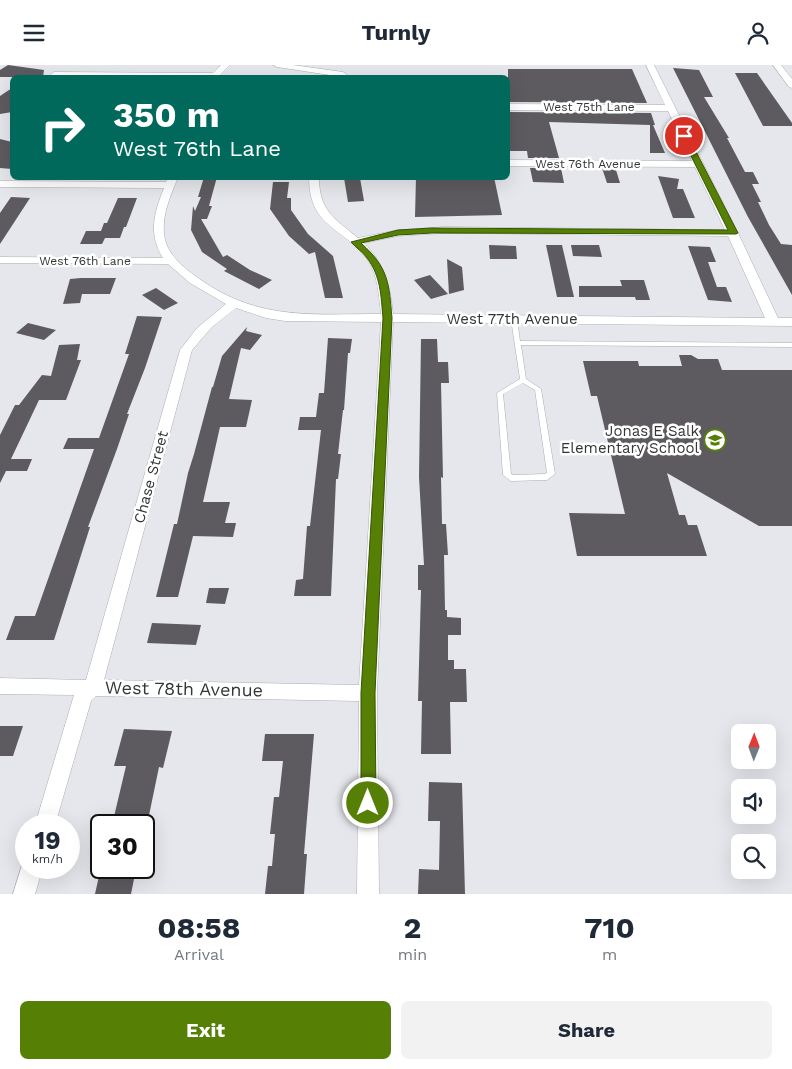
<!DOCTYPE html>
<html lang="en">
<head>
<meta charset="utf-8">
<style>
	:root { --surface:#fff; --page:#f2f2f3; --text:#1f2937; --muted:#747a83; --accent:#558005 }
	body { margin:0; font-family:"Work Sans",sans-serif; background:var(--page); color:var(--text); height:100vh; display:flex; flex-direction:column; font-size:19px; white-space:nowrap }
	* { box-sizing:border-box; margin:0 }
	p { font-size:16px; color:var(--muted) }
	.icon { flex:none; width:28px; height:28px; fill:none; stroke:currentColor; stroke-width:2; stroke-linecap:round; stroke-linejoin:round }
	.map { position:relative; height:829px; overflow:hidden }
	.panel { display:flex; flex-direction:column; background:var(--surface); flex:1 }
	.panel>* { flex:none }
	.hud { position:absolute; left:10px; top:10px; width:500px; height:105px; border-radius:8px; box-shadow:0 5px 20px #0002; background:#00695c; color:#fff; overflow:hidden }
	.needle { width:32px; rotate:1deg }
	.tools { position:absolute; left:731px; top:659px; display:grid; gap:10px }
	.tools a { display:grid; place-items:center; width:45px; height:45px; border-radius:8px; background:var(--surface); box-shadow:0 5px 20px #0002; font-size:25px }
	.speed { position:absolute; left:15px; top:749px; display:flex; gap:10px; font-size:25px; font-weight:700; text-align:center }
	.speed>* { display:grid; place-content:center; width:65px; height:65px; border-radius:50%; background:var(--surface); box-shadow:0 5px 20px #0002; line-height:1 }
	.speed small { font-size:12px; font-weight:400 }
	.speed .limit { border:2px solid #111; border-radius:8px; background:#fff; color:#111 }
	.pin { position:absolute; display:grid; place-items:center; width:42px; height:42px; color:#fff; margin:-21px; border:2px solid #fff; border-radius:50%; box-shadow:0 1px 5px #0007 }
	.me { position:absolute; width:55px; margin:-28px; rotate:0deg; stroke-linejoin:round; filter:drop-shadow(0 0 4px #0008) }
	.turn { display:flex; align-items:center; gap:18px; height:105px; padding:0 20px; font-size:22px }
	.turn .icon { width:65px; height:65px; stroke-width:2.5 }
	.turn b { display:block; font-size:35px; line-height:42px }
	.eta { display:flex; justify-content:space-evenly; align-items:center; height:85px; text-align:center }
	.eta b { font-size:30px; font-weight:700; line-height:35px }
	.cta { display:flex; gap:10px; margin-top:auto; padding:10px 20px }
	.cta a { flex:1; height:58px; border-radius:8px; background:var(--accent); color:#fff; font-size:20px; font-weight:700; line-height:58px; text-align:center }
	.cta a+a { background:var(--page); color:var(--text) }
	header { display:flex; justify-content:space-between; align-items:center; height:65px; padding:0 20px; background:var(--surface); font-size:22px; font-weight:700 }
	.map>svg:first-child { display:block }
	.building { fill:#5d5b5f }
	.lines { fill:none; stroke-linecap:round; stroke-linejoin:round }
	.service-casing { stroke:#acaeb2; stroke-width:1 }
	.minor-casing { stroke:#acaeb2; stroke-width:1 }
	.service { fill:#fff; fill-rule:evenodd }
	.minor { fill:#fff; fill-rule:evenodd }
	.route { fill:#558005; stroke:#375303 }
	.labels { text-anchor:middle; stroke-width:5; stroke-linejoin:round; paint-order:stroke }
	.far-street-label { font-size:12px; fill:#343536; stroke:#fff }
	.street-label { font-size:15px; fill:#343536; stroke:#fff }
	.poi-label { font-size:15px; fill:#343536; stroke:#fff; text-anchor:end }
	.near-street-label { font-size:18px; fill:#343536; stroke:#fff }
</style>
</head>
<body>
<header><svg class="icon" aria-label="menu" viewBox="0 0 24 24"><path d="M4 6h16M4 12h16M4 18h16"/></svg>Turnly<svg class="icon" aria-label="person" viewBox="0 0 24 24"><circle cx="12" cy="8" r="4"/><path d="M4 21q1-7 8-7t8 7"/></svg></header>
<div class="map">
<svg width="792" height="829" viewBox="0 0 792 829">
	<rect width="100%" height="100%" fill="#e5e7ec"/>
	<g class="building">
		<path d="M8,0L44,5L43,12H0V5Z"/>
		<path d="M673,3L699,5L713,32H704L729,73H727L745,107H753L759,119H752L761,137H758L769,160L781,179L792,180V230L748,152Z"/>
		<path d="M508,4H632L647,38L508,37Z"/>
		<path d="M735,8H757L792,58V61H763Z"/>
		<path d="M12,23V47L0,49V31Z"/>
		<path d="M508,47L651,48L655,60H653L665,88H650V60L549,57L559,93H528L527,86H509Z"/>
		<path d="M0,74L12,77V104L0,103Z"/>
		<path d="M530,103H561L564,118L533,117Z"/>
		<path d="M602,103L616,105L620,118H607Z"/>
		<path d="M658,111L679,114L677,124H683L695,153H673Z"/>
		<path d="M204,112H217L209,141H212L207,154H201L223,192L227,190L250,205L272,215L259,224L224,206L227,204L202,187L191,165L193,141L195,146L201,132H198Z"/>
		<path d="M416,112H494L502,150L415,152Z"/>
		<path d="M344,113H360L364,136L348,137Z"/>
		<path d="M273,117H289L287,133H291V145L308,169L333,191L343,233H325L315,187L309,189L289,171L270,144Z"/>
		<path d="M11,132L30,133L0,179V148Z"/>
		<path d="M118,133H137L126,162H124L120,173H105L102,179H80L86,166H101L104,158H107Z"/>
		<path d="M489,180L516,181L517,194H490Z"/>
		<path d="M546,180H562L574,232H557Z"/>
		<path d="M571,180H599L602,192L573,191Z"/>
		<path d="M688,181L710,182L716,197H708L717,222H726L732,237L708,235Z"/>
		<path d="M447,194L462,202L464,225L449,229Z"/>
		<path d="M430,210L448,229L431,234L414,215Z"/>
		<path d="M81,213H116L110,229H82L80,238L63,239L70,214Z"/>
		<path d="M620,215H644L650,235H636L635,232H579V221H622Z"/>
		<path d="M156,223L178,238L164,245L142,230Z"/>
		<path d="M137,251L162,252L145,303L127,349H129L117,384L88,462H90L54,575H6L15,551H35L94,384H63L68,373H99L129,289H125Z"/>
		<path d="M28,258L56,265L44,275L16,268Z"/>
		<path d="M247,262L246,266L262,270L250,285L241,283L229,334L252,335L246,362H220L203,437H230L225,458H236L233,472L193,471L178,532H156L174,459H177L188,408L194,389L212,322H213L222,291Z"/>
		<path d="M328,273L352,274L350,288H348L344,345H343L338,389H341L338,414H336L331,531H294L296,515L303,514L307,461H310L321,365H298L300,352H316L319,328H324Z"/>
		<path d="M421,274H437L438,297H448L449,318H441L443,413L441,412L442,459H446L448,490H444L445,545H447V552L461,553V570H448V595H454V604H466L467,637H450L451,689H421L422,636H418L421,525H418V500H424L419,412Z"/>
		<path d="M80,279L77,295H81L66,335H39L11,394H32L27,406H6L0,418V370L15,340H19L42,310L51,311L59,280Z"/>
		<path d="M679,290H691L698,294H718L722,305H792V461H759L667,408L679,450H685L688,460H697L707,491H577L569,448L625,449L597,331H591L583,296H638L639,301H682Z"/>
		<path d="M209,523H229L225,539L206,538Z"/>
		<path d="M152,558L201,560L196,580L147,578Z"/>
		<path d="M0,661H23L13,691H0Z"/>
		<path d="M124,664L172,666L163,703L159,702L147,760H112L126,701H114Z"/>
		<path d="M265,669H314L304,789H307L304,829H265L268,801H272L275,769H270L274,732H279L283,696H262Z"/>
		<path d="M429,717L462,718L465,829H418L419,804L439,805L440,756H428Z"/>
		<path d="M101,802L136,804L131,829H95Z"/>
	</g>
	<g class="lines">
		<g class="service-casing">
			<path id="service" d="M514,252L517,254L520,276L792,278V282L521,280L526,314L541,324L555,409L547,415L511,416L503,410L497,328L520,314L511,254ZM523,318L535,325L547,408L545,409L513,410L511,409L503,329Z"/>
		</g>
		<g class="minor-casing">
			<g id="minor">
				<path d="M221,0H230L218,12H54L50,10L54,7L213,8Z"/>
				<path d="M273,0H293L343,7L347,10L343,12L277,2Z"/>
				<path d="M646,0H654L738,168L778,253H792V261L393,257L377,628L379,829H357L359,636L96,631L91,636L55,760H35L74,630L0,629V613L86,615L180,285L197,263L226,239L190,218L168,199L0,198V192L163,193C148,169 154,148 164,123L0,122V116L166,117L168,112H178C171,130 162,149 164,168C165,186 180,200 194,210C255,256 309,249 381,249C379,231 378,212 369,197C346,162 309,165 309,112H319C319,146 334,153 358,173L398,165L444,162L725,165L695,102L508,101V95L692,96L668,46L508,45V39L665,40ZM444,168L728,171L765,253L393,249C390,221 385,199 364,178L398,171ZM236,243L266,253L285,256L381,257L359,620L104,615L192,285L212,262Z"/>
				<path d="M773,0H781L792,14V23L789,22Z"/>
				<path d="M24,794H26V802H43L35,829H13Z"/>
			</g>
		</g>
		<use href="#service" class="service"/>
		<use href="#minor" class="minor"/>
	</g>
	<path class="route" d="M684,69L688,71L738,168L736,169L432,168L398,170L361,178C389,203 389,219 392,253L375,628L376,738L374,743L368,745L363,743L361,738V628L383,253C381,232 381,211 367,193C363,187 356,183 351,177L398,165L432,163L728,165L681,71Z"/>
	<defs>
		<g id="school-ring" transform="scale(1.125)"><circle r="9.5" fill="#fff" stroke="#558005" stroke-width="1.5"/><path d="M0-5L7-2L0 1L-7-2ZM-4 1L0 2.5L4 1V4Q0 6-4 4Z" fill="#558005"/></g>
	</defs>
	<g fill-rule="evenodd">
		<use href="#school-ring" x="715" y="375"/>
	</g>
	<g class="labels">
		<g class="far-street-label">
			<text x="589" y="46">West 75th Lane</text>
			<text x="588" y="103">West 76th Avenue</text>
			<text x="85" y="200">West 76th Lane</text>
		</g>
		<g class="street-label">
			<text x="512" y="259">West 77th Avenue</text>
			<text transform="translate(151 412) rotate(-75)" y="5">Chase Street</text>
		</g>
		<g class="poi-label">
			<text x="699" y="371">Jonas E Salk<tspan x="699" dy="17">Elementary School</tspan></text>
		</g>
		<g class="near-street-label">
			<text transform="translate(184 624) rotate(1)" y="6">West 78th Avenue</text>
		</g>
	</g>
</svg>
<div class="tools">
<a><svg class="needle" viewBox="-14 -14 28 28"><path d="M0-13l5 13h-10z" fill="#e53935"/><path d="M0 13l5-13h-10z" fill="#747a83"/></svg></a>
<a><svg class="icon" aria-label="sound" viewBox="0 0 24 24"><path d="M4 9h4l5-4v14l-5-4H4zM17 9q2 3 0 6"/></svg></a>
<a><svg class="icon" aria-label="search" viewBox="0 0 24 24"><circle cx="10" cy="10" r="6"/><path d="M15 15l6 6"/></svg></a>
</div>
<div class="speed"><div>19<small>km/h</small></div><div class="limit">30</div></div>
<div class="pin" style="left:684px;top:71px;background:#d93025"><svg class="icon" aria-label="arrive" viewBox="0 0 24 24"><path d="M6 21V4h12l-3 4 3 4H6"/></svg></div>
<svg class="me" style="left:368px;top:738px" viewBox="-20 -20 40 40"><circle r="17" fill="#558005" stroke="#fff" stroke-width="3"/><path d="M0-11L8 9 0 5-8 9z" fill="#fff"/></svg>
<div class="hud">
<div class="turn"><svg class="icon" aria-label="right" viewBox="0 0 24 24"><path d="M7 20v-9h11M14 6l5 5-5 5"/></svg><div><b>350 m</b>West 76th Lane</div></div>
</div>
</div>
<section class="panel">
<div class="eta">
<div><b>08:58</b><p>Arrival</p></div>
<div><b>2</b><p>min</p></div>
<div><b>710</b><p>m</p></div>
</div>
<div class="cta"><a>Exit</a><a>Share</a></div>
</section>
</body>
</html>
